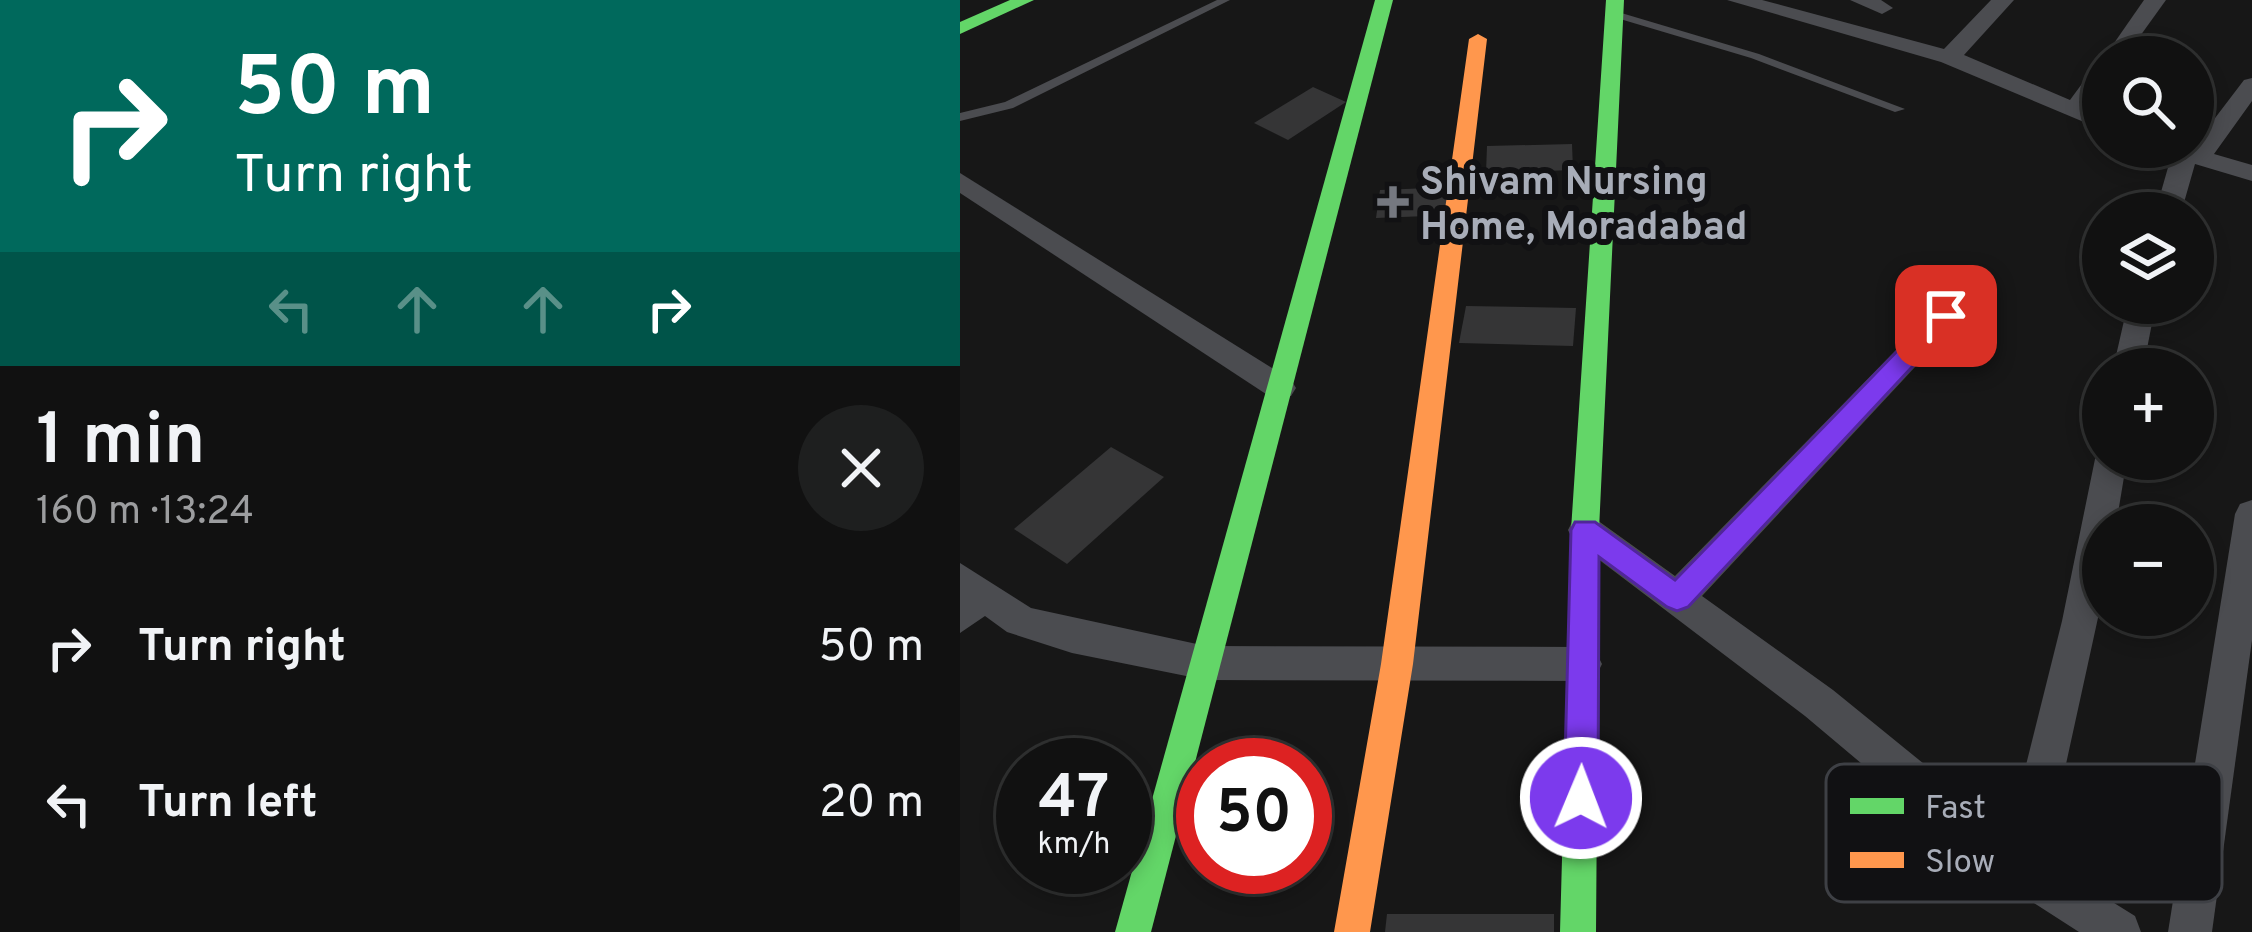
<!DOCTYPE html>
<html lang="en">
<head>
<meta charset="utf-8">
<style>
	:root { --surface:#111; --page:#1e1f1f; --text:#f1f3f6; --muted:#9c9d9f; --line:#303131 }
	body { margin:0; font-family:Overpass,sans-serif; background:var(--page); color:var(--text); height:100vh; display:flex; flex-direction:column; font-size:45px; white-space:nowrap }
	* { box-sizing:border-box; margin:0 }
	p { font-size:39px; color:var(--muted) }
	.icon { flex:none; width:66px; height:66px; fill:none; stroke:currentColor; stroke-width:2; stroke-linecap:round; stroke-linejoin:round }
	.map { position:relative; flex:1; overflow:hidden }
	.panel { display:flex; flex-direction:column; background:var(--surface); width:960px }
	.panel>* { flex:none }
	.hud { background:#00695c; color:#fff; overflow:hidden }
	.fabs { position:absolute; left:1122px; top:36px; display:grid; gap:24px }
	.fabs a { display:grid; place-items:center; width:132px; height:132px; border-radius:50%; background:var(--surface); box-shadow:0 6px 18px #0003,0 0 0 3px var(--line); font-size:60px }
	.speed { position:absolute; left:36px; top:738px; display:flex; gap:24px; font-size:60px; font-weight:700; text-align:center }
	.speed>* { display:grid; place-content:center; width:156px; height:156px; border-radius:50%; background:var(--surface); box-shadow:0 6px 18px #0003,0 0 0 3px var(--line); line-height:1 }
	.speed small { font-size:30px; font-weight:400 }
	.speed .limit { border:18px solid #d22; background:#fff; color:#111 }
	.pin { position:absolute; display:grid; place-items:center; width:102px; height:102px; color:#fff; margin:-51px; border-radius:24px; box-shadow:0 6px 18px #0006 }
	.me { position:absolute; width:132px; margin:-66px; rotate:1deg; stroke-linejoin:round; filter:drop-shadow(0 0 9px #0008) }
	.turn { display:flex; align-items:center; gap:42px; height:252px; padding:0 36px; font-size:54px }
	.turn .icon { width:156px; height:156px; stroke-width:2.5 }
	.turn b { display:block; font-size:84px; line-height:102px }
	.lanes { display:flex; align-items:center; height:114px; padding:0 36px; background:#0003; justify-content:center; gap:60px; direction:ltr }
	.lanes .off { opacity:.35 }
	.round { display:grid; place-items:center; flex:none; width:126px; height:126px; border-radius:63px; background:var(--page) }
	.overview { display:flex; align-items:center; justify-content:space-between; height:204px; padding:0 36px }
	h1 { font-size:72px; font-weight:600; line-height:90px }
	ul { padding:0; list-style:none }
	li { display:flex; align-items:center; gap:36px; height:156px; padding:0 36px }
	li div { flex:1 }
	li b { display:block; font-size:45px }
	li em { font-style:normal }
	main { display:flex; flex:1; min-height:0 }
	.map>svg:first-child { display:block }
	.building { fill:#353536 }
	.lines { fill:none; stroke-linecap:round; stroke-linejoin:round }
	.lane { fill:#4b4c50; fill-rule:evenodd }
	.street { fill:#4b4c50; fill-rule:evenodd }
	.fast { fill:#63d668; fill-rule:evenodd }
	.slow { fill:#ff974d; fill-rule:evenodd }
	.route { fill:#7c3aed; stroke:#51269a; stroke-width:3 }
	.poi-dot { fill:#757880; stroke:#111113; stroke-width:4.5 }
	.labels { text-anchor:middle; stroke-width:12; stroke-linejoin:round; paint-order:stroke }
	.poi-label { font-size:39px; font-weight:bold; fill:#a8adb8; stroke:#111113; text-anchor:start }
	.key { fill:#111113; stroke:#3e4045; stroke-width:3 }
	.key-label { font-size:33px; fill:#a8adb8 }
</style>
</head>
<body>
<main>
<section class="panel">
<div class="hud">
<div class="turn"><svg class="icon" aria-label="right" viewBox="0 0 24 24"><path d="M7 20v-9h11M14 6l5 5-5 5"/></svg><div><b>50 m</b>Turn right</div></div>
<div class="lanes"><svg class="icon off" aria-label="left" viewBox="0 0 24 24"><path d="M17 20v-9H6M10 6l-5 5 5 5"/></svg><svg class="icon off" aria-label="ahead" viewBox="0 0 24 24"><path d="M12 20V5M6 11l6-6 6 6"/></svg><svg class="icon off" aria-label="ahead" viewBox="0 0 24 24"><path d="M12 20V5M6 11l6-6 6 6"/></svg><svg class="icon" aria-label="right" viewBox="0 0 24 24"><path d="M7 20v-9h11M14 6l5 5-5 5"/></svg></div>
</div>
<div class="overview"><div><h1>1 min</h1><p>160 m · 13:24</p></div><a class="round"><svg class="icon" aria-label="close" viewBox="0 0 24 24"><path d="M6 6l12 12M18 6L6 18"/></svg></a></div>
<ul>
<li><svg class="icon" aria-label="right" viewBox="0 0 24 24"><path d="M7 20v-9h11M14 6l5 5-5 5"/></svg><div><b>Turn right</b></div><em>50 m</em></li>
<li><svg class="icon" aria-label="left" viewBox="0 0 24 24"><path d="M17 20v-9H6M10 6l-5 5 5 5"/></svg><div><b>Turn left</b></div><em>20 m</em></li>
</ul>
</section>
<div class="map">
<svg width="1292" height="932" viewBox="0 0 1292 932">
	<rect width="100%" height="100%" fill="#171717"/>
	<g class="building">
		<path d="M353,87L386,102L328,140L294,123Z"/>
		<path d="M612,144L613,170L526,173L527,146Z"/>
		<path d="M495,187L493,215L416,218L420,190Z"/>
		<path d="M506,306L616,308L613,346L499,343Z"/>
		<path d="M151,447L204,477L107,564L54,529Z"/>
		<path d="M427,914H594V932H425Z"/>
	</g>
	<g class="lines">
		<g class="lane">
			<path d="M257,0H270L53,108L0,121V113L45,102Z"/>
			<path d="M650,12H658L799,54L945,109L935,112L791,58L650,16Z"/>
		</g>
		<g class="street">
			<path d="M767,0H802L984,49L1031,0H1054L1004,55L1110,100L1135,66L1143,64V87L1128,108L1143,114V130L981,62Z"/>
			<path d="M890,0H921L933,8L922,14Z"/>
			<path d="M1184,0H1206L1165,57L1143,59Z"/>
			<path d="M1292,78V101L1254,154L1292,165V181L1235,164L1221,213H1195L1211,157L1192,147H1233L1284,80Z"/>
			<path d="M0,173L331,380L336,388L331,396H309L0,193Z"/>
			<path d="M1168,303H1196L1183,369H1153Z"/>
			<path d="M986,306L996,309L1001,316L996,323L742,596L873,690L1049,833L1102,621L1135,459L1143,449V459H1167L1156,525H1143V595L1085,860L1175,916L1181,932H1119L1046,885L845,716L613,540L608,530L613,520L625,516L637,520L715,576L976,309Z"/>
			<path d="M1292,500V640L1252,932H1208L1275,514L1280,504Z"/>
			<path d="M0,563L71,608L246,646L623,647L636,652L642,664L636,676L623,681L246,680L112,653L47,632L25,616L0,633Z"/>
		</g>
		<g class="fast">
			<path d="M50,0H74L0,34V22Z"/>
			<path d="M415,0H433L191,932H155Z"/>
			<path d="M646,0H664L639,530L636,932H600L611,530Z"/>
		</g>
		<path class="slow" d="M518,34L527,39L453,664L410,932H374L421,664L509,39Z"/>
	</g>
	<path class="route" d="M986,308L998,316L994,322L728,607L717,611L707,607L639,557L638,798L633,810L621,815L609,810L604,798L611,530L615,522H635L715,580L977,310Z"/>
	<path class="poi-dot" d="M427 184h12v12h12v12h-12v12h-12v-12h-12v-12h12z"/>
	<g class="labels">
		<g class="poi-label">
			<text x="460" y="194">Shivam Nursing<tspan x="460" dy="45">Home, Moradabad</tspan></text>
		</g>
	</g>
	<rect x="866" y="764" width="396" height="138" rx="18" class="key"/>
	<rect x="890" y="798" width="54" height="16" fill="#63d668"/>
	<rect x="890" y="852" width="54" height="16" fill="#ff974d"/>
	<g class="key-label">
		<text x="965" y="818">Fast</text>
		<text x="965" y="872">Slow</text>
	</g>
</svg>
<div class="fabs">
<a><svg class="icon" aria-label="search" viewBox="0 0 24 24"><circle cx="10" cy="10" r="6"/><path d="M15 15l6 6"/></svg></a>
<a><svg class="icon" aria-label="layers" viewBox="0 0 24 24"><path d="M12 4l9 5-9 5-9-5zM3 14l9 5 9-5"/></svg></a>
<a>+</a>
<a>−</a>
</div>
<div class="speed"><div>47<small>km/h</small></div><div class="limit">50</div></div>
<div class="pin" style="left:986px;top:316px;background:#d93025"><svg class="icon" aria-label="arrive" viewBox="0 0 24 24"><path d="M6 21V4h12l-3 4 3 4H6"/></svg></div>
<svg class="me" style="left:621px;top:798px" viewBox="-20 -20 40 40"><circle r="17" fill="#7c3aed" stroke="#fff" stroke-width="3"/><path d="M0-11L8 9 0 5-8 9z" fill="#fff"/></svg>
</div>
</main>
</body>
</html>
